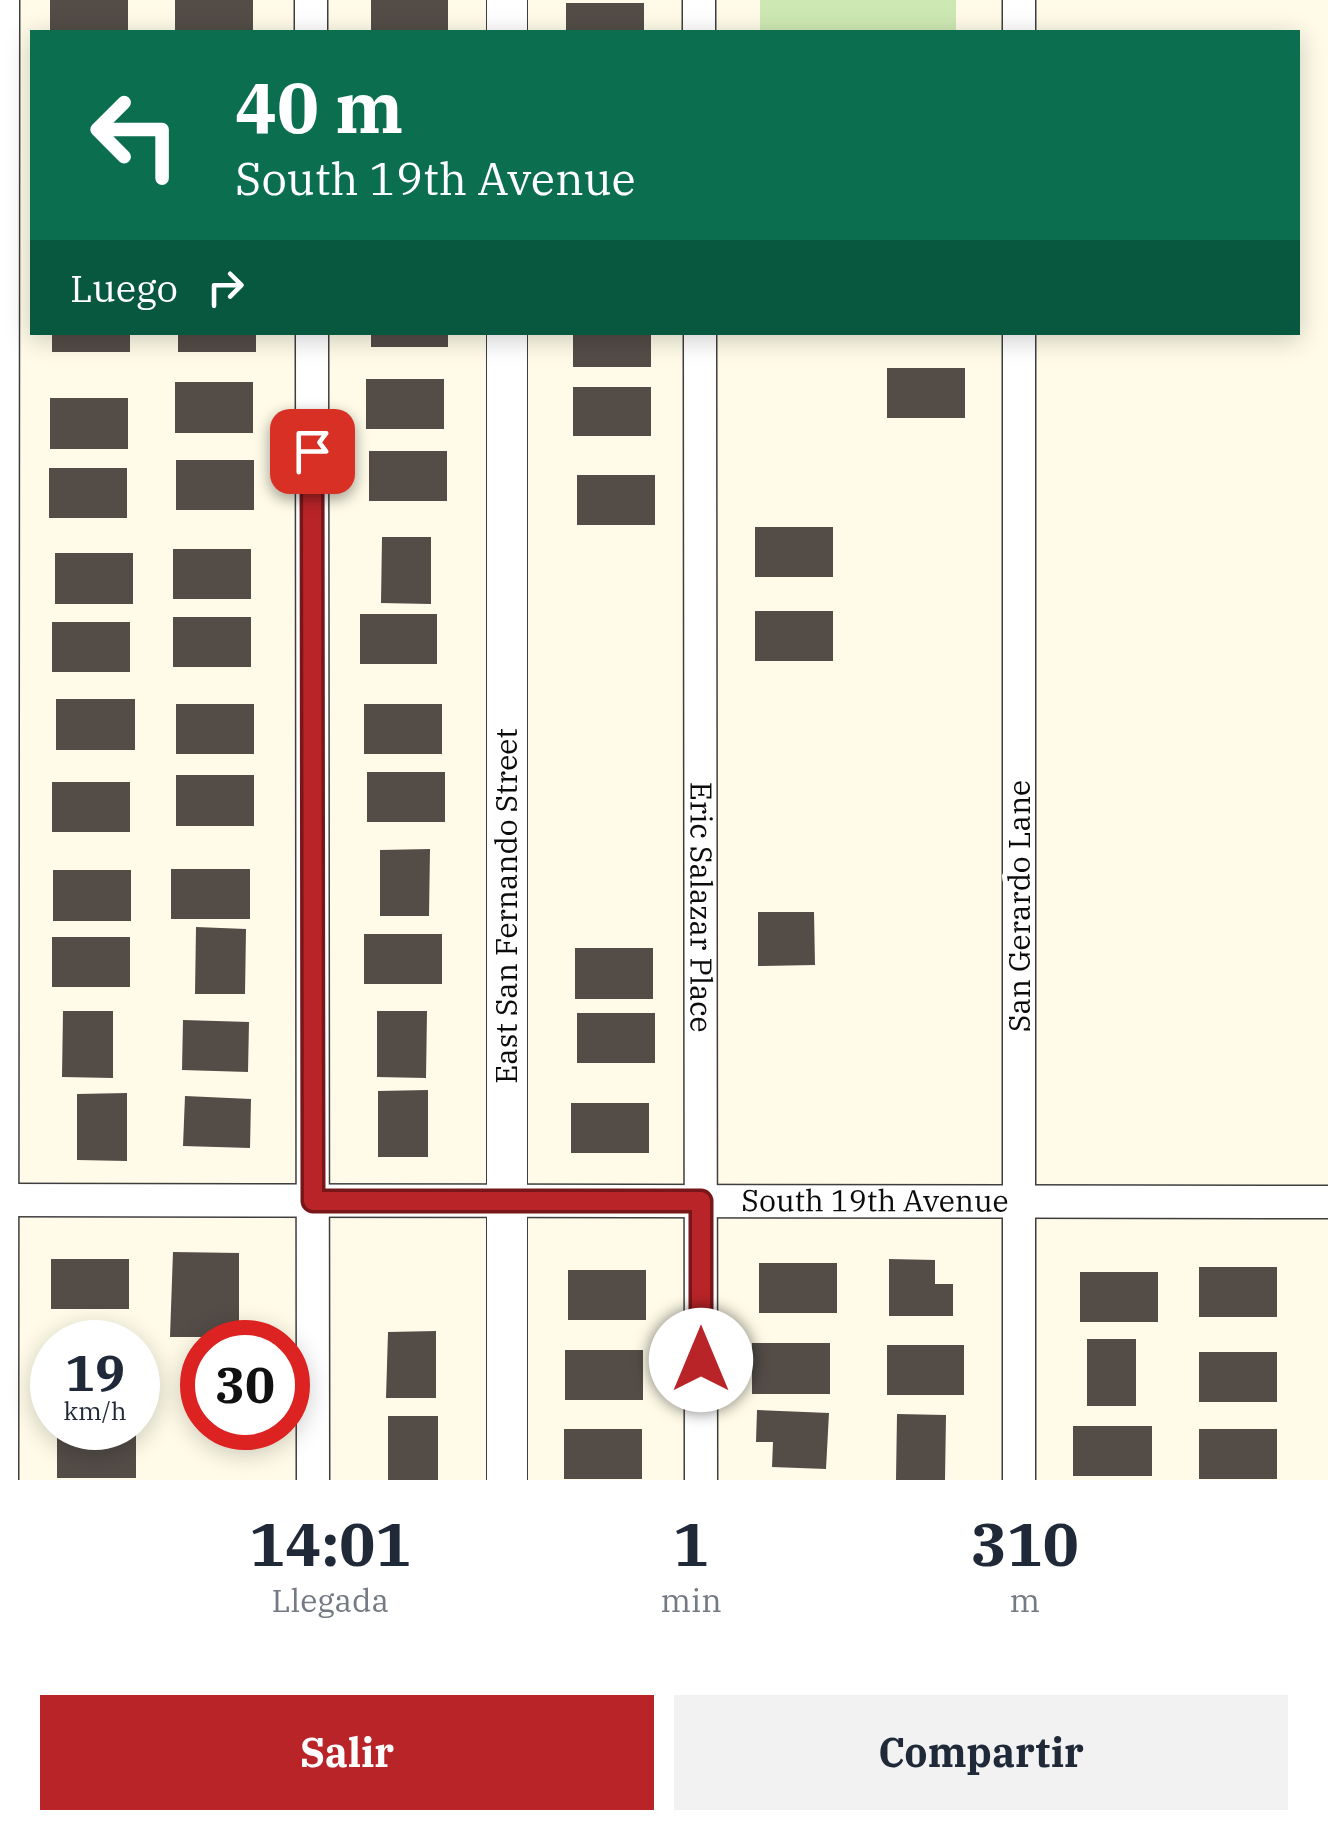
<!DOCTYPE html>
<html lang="es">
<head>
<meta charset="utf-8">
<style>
	:root { --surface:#fff; --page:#f2f2f3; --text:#1f2937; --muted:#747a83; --accent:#b92428 }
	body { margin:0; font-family:"IBM Plex Serif",serif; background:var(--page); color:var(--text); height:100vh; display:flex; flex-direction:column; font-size:38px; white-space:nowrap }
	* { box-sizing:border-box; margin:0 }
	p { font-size:32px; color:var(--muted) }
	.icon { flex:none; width:55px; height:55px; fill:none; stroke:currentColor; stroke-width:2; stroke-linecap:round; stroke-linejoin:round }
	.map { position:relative; height:1480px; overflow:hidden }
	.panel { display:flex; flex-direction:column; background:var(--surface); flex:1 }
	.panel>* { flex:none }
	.top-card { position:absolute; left:30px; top:30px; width:1270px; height:305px; border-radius:0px; box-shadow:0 5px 25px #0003; background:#0b6e4f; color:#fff; overflow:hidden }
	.speed { position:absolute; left:30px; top:1320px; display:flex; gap:20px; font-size:50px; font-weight:700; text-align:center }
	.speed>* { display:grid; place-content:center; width:130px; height:130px; border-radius:50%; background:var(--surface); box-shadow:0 5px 25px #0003; line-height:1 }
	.speed small { font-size:25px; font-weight:400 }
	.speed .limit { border:15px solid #d22; background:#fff; color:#111 }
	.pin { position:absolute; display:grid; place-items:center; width:85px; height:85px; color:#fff; margin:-42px; border-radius:20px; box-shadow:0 5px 15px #0006 }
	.me { position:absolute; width:110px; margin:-55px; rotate:0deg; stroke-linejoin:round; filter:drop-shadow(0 0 8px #0008) }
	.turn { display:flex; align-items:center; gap:35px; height:210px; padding:0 40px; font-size:45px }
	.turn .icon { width:130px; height:130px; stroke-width:2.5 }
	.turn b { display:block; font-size:70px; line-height:85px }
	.then { display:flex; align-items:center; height:95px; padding:0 40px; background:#0003; gap:20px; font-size:38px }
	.eta { display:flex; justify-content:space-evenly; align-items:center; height:170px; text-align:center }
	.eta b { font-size:60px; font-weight:700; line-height:70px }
	.action { display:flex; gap:20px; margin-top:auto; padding:20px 40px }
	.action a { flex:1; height:115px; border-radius:0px; background:var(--accent); color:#fff; font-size:40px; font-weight:700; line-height:115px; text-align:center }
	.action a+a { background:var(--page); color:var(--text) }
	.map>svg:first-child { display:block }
	.green { fill:#cee8b3 }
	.building { fill:#534c47 }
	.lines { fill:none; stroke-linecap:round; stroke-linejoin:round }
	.minor-casing { stroke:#3e3e3e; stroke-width:35 }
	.tertiary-casing { stroke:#3e3e3e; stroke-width:42 }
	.minor { stroke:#fff; stroke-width:32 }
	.tertiary { stroke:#fff; stroke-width:40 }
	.route-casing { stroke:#78171a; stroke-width:25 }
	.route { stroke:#b92428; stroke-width:18 }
	.labels { text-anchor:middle; stroke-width:10; stroke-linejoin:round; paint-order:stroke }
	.street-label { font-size:30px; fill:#0b0b0b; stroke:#fff }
</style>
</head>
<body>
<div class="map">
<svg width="1328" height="1480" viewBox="0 0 1328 1480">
	<rect width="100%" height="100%" fill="#fffbe8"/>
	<rect class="green" x="760" y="0" width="196" height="32"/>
	<g class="building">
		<rect x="50" y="0" width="78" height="32"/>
		<rect x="175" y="0" width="78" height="32"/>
		<rect x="371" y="0" width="77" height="32"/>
		<rect x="566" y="3" width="78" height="29"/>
		<rect x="52" y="332" width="78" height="20"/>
		<rect x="178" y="332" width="78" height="20"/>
		<rect x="371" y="332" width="77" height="15"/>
		<rect x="573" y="332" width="78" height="35"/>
		<rect x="887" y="368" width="78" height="50"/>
		<rect x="366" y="379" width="78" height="50"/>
		<rect x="175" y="382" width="78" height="51"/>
		<rect x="573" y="387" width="78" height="49"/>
		<rect x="50" y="398" width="78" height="51"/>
		<rect x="369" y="451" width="78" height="50"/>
		<rect x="176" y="460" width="78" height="50"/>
		<rect x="49" y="468" width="78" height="50"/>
		<rect x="577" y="475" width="78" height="50"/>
		<rect x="755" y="527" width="78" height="50"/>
		<path d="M382,537H431V604L381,603Z"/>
		<rect x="173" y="549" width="78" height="50"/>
		<rect x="55" y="553" width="78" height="51"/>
		<rect x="755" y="611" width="78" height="50"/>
		<rect x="360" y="614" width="77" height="50"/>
		<rect x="173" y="617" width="78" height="50"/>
		<rect x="52" y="622" width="78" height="50"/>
		<rect x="56" y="699" width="79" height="51"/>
		<rect x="176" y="704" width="78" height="50"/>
		<rect x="364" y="704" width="78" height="50"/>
		<rect x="367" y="772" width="78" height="50"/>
		<rect x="176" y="775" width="78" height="51"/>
		<rect x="52" y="782" width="78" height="50"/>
		<path d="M430,849L429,916H380V850Z"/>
		<rect x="171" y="869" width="79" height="50"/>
		<rect x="53" y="870" width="78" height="51"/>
		<path d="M758,912H814L815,965L758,966Z"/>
		<path d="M196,927L246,929L245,994H195Z"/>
		<rect x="364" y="934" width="78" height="50"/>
		<rect x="52" y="937" width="78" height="50"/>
		<rect x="575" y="948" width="78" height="51"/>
		<path d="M63,1011H113V1078L62,1077Z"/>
		<path d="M377,1011H427L426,1078L377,1077Z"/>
		<rect x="577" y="1013" width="78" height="50"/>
		<path d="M183,1020L249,1022L248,1072L182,1070Z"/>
		<path d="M428,1090V1157H378V1091Z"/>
		<path d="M127,1093V1161L77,1160V1094Z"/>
		<path d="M185,1096L251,1099L250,1148L183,1146Z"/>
		<rect x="571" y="1103" width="78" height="50"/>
		<path d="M173,1252L239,1253V1337H170Z"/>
		<rect x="51" y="1259" width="78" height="50"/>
		<path d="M889,1259L935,1260V1284H953V1316H889Z"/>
		<rect x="759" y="1263" width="78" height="50"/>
		<rect x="1199" y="1267" width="78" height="50"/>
		<rect x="568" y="1270" width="78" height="50"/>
		<rect x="1080" y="1272" width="78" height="50"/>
		<path d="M436,1331V1398H386L388,1332Z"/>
		<rect x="1087" y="1339" width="49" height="67"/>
		<rect x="752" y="1343" width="78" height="51"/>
		<rect x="887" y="1345" width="77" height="50"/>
		<rect x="565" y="1350" width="78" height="50"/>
		<rect x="1199" y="1352" width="78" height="50"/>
		<path d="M757,1410L829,1413L826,1469L772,1467L773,1442H756Z"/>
		<path d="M897,1414L946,1415L945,1480H896Z"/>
		<rect x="388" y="1416" width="50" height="64"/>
		<rect x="1073" y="1426" width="79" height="50"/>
		<rect x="57" y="1428" width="79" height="50"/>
		<rect x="564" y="1429" width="78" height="50"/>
		<rect x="1199" y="1429" width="78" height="50"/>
	</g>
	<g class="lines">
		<g class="minor-casing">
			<g id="minor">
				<path d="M311,0V32"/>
				<path d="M699,0V32"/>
				<path d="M1019,0V32"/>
				<path d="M312,332L313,1480"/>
				<path id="s1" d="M700,332L701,1480"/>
				<path d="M1019,332V1480"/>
				<path id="s2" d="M0,1200L1328,1202"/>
				<path d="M2,1480L3,0"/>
			</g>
		</g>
		<g class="tertiary-casing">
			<g id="tertiary">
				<path d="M507,0V32"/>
				<path d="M507,332V1480"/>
			</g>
		</g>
		<use href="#minor" class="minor"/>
		<use href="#tertiary" class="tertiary"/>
	</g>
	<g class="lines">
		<g class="route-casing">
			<path id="route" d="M312,451L313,1201H701V1360"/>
		</g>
		<use href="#route" class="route"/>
	</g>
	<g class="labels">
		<g class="street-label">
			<text transform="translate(507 906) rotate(-90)" y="10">East San Fernando Street</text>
			<text dy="10" stroke="none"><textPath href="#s1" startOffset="575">Eric Salazar Place</textPath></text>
			<text transform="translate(1020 906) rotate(-90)" y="10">San Gerardo Lane</text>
			<text dy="10" stroke="none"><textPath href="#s2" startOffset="875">South 19th Avenue</textPath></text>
		</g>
	</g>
</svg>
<div class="speed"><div>19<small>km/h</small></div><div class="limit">30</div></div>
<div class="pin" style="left:312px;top:451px;background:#d93025"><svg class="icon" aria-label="arrive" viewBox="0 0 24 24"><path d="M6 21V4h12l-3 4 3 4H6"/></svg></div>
<svg class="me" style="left:701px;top:1360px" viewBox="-20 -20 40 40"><circle r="19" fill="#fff"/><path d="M0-13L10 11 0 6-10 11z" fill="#b92428"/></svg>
<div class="top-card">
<div class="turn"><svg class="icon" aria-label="left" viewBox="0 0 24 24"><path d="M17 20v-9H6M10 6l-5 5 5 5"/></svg><div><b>40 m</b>South 19th Avenue</div></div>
<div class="then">Luego<svg class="icon" aria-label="right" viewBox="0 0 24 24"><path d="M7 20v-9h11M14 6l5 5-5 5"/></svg></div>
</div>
</div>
<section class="panel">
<div class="eta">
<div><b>14:01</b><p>Llegada</p></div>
<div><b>1</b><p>min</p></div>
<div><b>310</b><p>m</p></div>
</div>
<div class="action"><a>Salir</a><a>Compartir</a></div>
</section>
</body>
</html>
